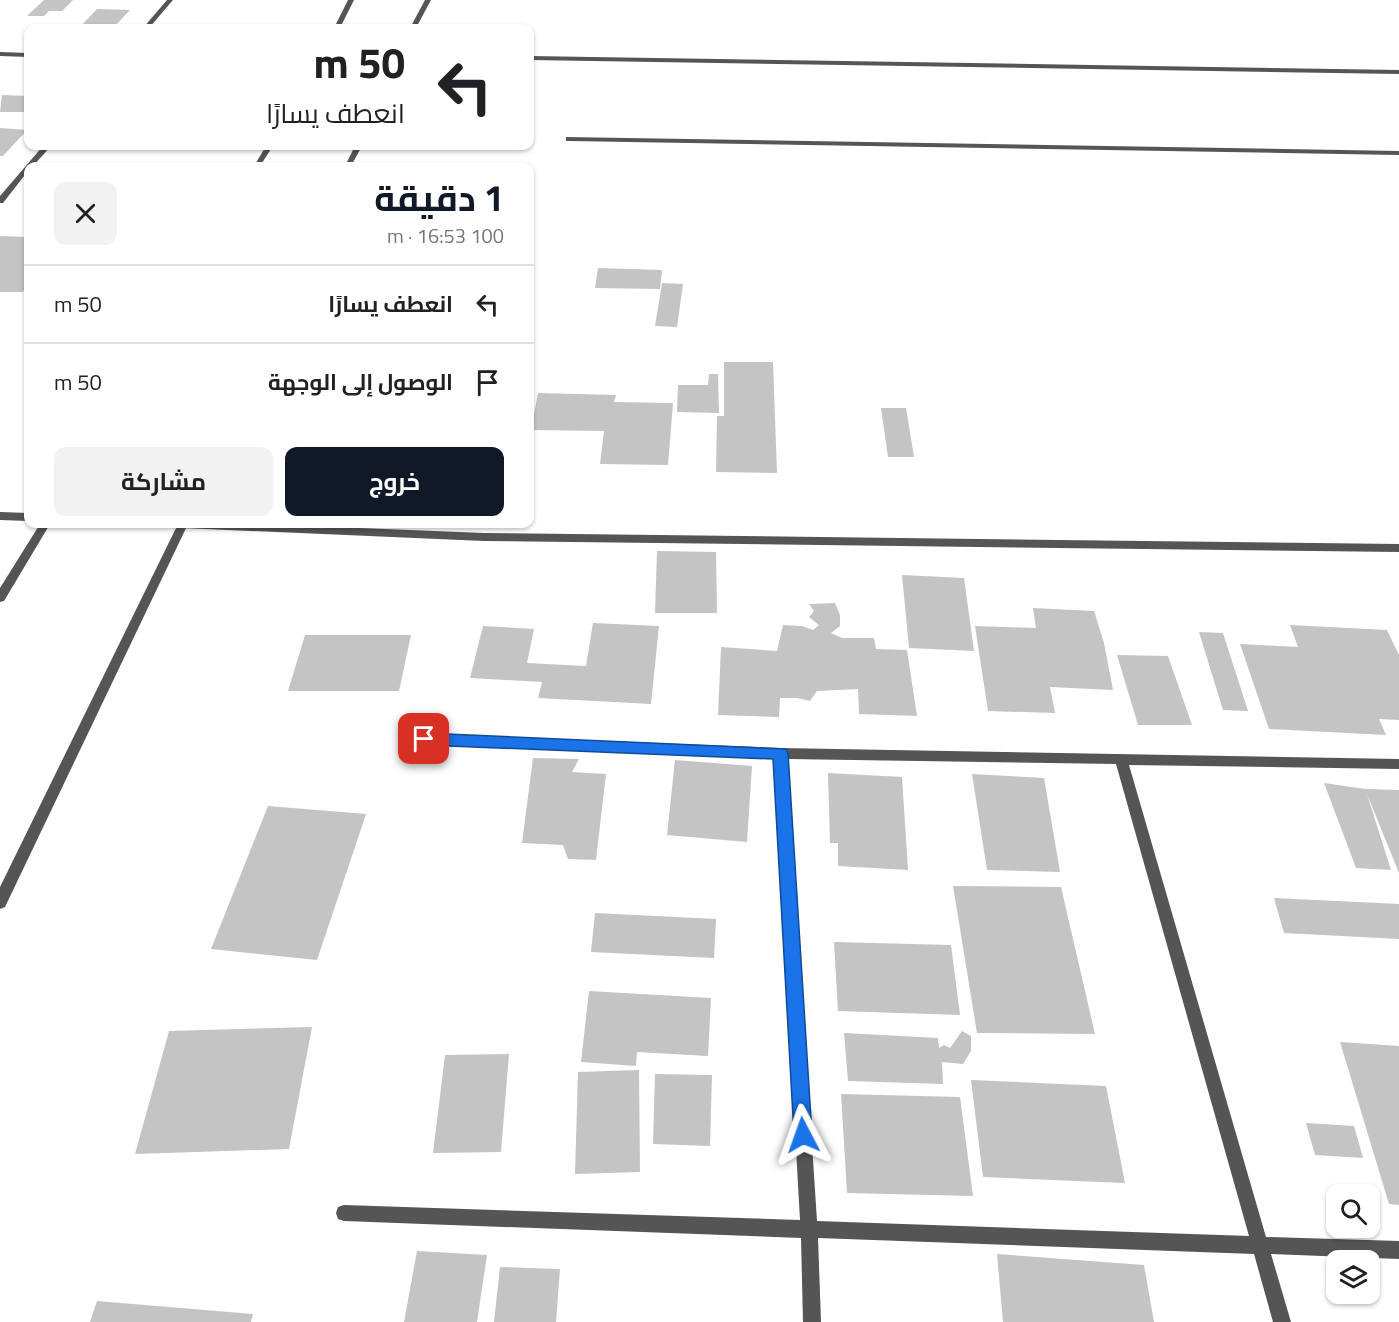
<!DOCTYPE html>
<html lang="ar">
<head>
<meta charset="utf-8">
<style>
	:root { --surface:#fff; --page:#f2f2f2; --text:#202124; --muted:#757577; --line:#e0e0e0; --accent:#111827 }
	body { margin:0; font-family:"Titillium Web",Cairo,sans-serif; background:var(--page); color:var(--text); direction:rtl; height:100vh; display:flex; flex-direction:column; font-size:22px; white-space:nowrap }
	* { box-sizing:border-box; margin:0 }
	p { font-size:20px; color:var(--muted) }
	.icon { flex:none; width:33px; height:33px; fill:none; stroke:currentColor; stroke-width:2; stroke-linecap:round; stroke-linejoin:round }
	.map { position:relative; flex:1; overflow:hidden; direction:ltr }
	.details { position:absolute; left:24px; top:162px; width:510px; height:366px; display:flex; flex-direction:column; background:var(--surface); border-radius:12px; box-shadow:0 2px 4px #0004; direction:rtl }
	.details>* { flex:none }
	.top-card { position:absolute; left:24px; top:24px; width:510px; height:126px; border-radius:12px; box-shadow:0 2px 4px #0004; direction:rtl; background:#fff; color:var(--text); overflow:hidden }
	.tools { position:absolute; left:1326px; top:1184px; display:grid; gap:12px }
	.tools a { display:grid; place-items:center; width:54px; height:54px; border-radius:12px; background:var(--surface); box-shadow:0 2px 4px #0004; font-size:30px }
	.pin { position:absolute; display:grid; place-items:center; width:51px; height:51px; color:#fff; margin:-26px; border-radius:12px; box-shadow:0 3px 9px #0006 }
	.me { position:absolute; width:66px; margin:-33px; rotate:356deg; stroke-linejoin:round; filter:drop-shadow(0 0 4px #0008) }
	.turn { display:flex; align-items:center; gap:21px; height:126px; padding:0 30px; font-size:27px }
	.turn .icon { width:78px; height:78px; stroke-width:2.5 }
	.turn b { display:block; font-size:42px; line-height:51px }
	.round { display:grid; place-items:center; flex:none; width:63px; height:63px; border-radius:12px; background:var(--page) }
	.head { display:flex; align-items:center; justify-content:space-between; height:102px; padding:0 30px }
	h1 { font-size:36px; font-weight:700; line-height:45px; color:var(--accent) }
	.cta { display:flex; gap:12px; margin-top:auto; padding:12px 30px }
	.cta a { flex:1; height:69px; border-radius:12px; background:var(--accent); color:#fff; font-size:24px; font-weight:700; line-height:69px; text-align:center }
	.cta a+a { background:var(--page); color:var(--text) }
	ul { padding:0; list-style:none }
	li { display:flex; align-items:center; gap:18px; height:78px; padding:0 30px; border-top:2px solid var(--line) }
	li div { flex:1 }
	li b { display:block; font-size:22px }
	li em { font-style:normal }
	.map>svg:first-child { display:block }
	.building { fill:#c4c4c4 }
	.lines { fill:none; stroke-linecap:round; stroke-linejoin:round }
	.minor { fill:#555; fill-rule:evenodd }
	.tertiary { fill:#555; fill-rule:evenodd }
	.route { fill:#1a73e8; stroke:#114b97; stroke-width:1.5 }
</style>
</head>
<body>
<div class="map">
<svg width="1399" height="1322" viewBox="0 0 1399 1322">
	<rect width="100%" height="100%" fill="#fff"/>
	<g class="building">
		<path d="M44,0H73L62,11H49L44,16H27Z"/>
		<path d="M97,9L130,10L113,28H79Z"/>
		<path d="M2,95L28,96V112H0Z"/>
		<path d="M0,128L27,130L3,156H0Z"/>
		<path d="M69,146H131L128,150L66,148Z"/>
		<path d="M0,236L28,237V284L23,292H0Z"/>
		<path d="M598,268L662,270L660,289L595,288Z"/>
		<path d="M662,283L683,284L677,327L655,326Z"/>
		<path d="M724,362H773L777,473L716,472L717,416H724Z"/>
		<path d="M709,374H718L719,413L677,412L678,385H708Z"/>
		<path d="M538,393L616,395L614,402L673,403L668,465L600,464L604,431L531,430Z"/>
		<path d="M881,408H906L914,457H888Z"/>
		<path d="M657,551L716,552L717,613H655Z"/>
		<path d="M902,575L964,578L974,651L909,648Z"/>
		<path d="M835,603L840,615V626L831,633L842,638H874L876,649L907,650L917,716L859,714L858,689L817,691L810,701L797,698H780L779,717L718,715L721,647L777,651L783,625L802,626L813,630L819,625L809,617L814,611L809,604Z"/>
		<path d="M1033,608L1094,611L1104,643L1113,690L1050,687L1055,713L988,711L975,626L1036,628Z"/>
		<path d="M593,623L659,626L651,704L538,698L542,682L470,678L483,626L534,629L527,663L586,666Z"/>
		<path d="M1290,625L1387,630L1399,655V720L1379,719L1386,735L1269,729L1240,644L1298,647Z"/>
		<path d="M1199,632L1223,633L1248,711L1223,710Z"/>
		<path d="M305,635H411L399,691H288Z"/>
		<path d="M1117,655L1168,656L1192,725H1138Z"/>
		<path d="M533,758L579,759L572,772L606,774L596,860L568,859L563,845L522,843Z"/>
		<path d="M675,760L752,766L747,842L667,835Z"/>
		<path d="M828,773L902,777L908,870L838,866V843H830Z"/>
		<path d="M972,774L1044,778L1060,872L987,870Z"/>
		<path d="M1324,783L1365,789L1399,790V873L1367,794L1391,870L1356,868Z"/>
		<path d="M268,806L366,814L317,960L211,949Z"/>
		<path d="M953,886L1061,887L1095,1034L977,1033Z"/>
		<path d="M1274,898L1399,904V939L1284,933Z"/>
		<path d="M595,913L716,919L714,958L591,952Z"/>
		<path d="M834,942L951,945L960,1015L838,1011Z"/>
		<path d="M589,991L711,998L708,1056L637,1052L636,1066L581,1062Z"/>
		<path d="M312,1027L289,1149L135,1154L169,1031Z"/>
		<path d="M962,1031L971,1036V1051L963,1064L942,1062L943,1084L848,1081L844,1033L938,1038L939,1048L944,1045L950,1048Z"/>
		<path d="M1340,1042L1399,1046V1205L1389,1204Z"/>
		<path d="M509,1054L501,1152L433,1153L445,1055Z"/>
		<path d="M639,1070L640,1172L575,1174L578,1072Z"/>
		<path d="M655,1074L712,1075L710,1146L653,1144Z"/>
		<path d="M971,1080L1106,1086L1125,1183L983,1177Z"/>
		<path d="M841,1094L960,1097L973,1196L847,1193Z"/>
		<path d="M1306,1123L1354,1126L1363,1158L1315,1155Z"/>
		<path d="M417,1251L487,1255L477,1322H404Z"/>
		<path d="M997,1254L1144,1265L1154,1322H1003Z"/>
		<path d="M500,1267L560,1269L556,1322H494Z"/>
		<path d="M97,1301L253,1314L251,1322H90Z"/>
	</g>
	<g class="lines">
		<g class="minor">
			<path d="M167,0H173L149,28H143Z"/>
			<path d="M0,52L28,53V57L0,56Z"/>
			<path d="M530,56L1399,70V74L530,60Z"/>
			<path d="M566,137L1399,151V155L569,141H566Z"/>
			<path d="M43,146H51L33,166H28V171L3,203H0V196Z"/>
			<path d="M0,512L28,513V521L0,520Z"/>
			<path d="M177,524H259L484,533L1399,544V552L484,541L182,528Z"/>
			<path d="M424,734L780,748L1399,759V769L1129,765L1266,1237L1399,1241V1259L1271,1254L1291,1322H1273L1254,1254L818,1238L821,1322H803L801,1238L344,1221L338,1219L336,1213L338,1207L344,1205L800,1220L774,758L424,744L420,743L418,739L420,735ZM787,759L1116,764L1249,1236L817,1221Z"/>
		</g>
		<g class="tertiary">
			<path d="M348,0H354L340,28H334Z"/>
			<path d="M425,0H431L416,28H410Z"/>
			<path d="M266,146H273L260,166H254Z"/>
			<path d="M355,146H362L351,166H345Z"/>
			<path d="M40,524H50L4,601L0,602V588Z"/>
			<path d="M178,524H188L5,907L0,909V887Z"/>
		</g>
	</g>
	<path class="route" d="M424,733L786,749L788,753L812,1135L810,1142L803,1144L797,1142L794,1135L773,759L424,745L419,743L417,739L419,735Z"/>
</svg>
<div class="tools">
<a><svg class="icon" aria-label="search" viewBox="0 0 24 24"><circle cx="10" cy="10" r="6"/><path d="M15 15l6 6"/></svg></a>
<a><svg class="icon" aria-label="layers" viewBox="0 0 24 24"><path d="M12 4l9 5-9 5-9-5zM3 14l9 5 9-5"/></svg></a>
</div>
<div class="pin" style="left:424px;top:739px;background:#d93025"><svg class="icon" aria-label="arrive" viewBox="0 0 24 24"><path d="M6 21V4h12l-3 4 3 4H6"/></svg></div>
<svg class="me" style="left:803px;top:1135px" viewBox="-20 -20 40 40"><path d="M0-17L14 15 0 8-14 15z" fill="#1a73e8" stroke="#fff" stroke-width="4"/></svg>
<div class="top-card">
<div class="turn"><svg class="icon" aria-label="left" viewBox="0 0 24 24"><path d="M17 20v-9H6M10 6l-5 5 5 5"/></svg><div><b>50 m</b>انعطف يسارًا</div></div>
</div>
<section class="details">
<div class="head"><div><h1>1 دقيقة</h1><p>100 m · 16:53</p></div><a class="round"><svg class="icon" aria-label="close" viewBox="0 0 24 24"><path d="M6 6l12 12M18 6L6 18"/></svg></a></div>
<ul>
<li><svg class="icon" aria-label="left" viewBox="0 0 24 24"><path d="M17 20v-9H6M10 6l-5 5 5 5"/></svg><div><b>انعطف يسارًا</b></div><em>50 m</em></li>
<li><svg class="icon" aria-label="arrive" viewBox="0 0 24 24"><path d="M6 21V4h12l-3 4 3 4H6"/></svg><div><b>الوصول إلى الوجهة</b></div><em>50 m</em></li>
</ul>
<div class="cta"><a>خروج</a><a>مشاركة</a></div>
</section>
</div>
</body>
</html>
